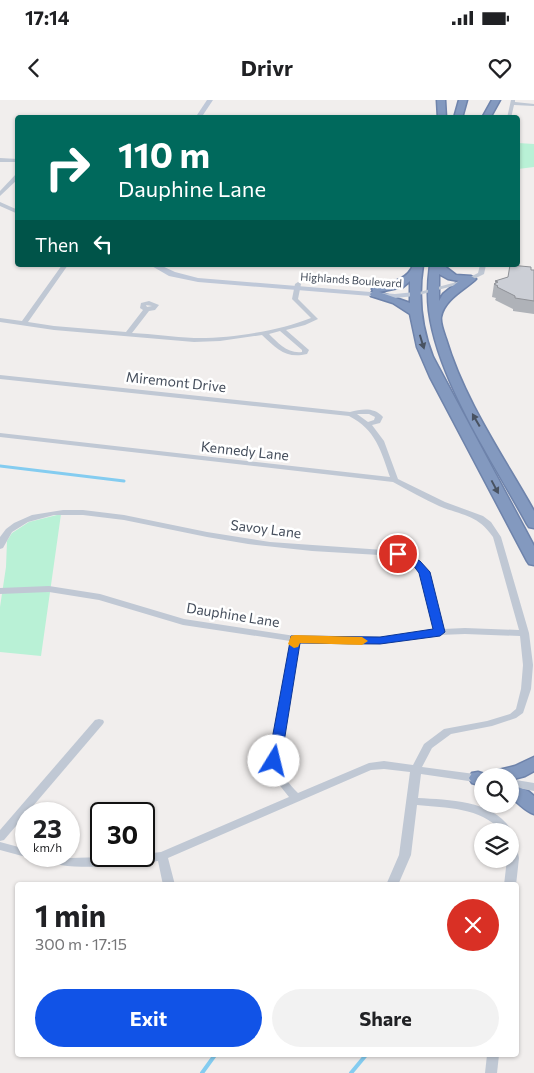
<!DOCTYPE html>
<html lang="en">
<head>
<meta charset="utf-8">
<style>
	:root { --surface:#fff; --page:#f2f2f2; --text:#202124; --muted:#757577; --accent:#1153e7 }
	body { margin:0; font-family:Commissioner,sans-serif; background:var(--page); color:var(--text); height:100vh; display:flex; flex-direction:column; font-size:19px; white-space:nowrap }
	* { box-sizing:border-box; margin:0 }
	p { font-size:16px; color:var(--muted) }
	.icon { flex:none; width:28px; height:28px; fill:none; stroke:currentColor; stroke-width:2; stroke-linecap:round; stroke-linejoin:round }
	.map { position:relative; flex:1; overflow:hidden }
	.details { position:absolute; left:15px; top:782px; width:504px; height:175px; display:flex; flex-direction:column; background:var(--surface); border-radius:5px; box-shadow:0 1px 4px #0004 }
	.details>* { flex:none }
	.guide { position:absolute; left:15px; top:15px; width:505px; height:152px; border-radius:5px; box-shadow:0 1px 4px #0004; background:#00695c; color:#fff; overflow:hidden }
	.tools { position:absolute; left:474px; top:668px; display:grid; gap:10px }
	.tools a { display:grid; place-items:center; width:45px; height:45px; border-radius:50%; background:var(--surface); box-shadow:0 1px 4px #0004; font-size:25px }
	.speed { position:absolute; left:15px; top:702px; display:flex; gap:10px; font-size:25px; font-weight:700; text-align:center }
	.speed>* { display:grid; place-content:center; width:65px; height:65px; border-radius:50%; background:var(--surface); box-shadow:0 1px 4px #0004; line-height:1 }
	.speed small { font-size:12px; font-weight:400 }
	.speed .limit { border:2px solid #111; border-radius:8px; background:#fff; color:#111 }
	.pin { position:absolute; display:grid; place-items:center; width:42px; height:42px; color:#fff; margin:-21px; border:2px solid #fff; border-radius:50%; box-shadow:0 1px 5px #0007 }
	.me { position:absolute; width:55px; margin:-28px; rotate:9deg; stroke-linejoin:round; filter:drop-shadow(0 0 4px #0008) }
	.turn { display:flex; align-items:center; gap:18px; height:105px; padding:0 20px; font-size:22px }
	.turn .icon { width:65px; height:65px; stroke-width:2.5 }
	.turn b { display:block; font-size:35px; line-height:42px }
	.then { display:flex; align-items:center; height:48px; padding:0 20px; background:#0003; gap:10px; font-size:19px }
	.round { display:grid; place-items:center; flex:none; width:52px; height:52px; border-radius:26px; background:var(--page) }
	.overview { display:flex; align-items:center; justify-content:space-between; height:85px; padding:0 20px }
	h1 { font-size:30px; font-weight:700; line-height:38px }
	.primary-button { display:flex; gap:10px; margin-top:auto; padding:10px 20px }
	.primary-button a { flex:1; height:58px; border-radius:30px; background:var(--accent); color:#fff; font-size:20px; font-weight:700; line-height:58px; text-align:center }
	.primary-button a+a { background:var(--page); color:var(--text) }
	.status { display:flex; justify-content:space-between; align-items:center; height:35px; padding:0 25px; background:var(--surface); direction:ltr }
	.status svg { height:14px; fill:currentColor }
	header { display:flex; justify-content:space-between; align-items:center; height:65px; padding:0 20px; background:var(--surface); font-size:22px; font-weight:700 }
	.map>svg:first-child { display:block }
	.green { fill:#b9f1d6 }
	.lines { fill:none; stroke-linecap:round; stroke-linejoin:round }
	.stream-far1 { stroke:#84ccf0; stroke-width:3 }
	.stream { stroke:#84ccf0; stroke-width:4 }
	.highway-casing { stroke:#6e83ab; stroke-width:3 }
	.street { fill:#c0c8d4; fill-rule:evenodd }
	.secondary { fill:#bfc8d8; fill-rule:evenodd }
	.highway { fill:#8399bf; fill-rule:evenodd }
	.wall { fill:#afb2b8 }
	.building { fill:#cccfd6; stroke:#8f9196 }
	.oneway { fill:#485261 }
	.route { fill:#1153e7; stroke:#0b3696 }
	.slow { fill:#f59e0b }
	.labels { text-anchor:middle; stroke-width:5; stroke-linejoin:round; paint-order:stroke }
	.far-street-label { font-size:11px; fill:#454e5c; stroke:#fff }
	.street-label { font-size:14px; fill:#454e5c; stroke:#fff }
</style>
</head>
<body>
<div class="status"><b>17:14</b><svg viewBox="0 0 49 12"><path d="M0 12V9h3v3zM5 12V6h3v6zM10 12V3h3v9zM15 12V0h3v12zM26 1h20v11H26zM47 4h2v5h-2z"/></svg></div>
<header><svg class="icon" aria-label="back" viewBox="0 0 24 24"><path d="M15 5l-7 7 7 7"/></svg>Drivr<svg class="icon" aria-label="heart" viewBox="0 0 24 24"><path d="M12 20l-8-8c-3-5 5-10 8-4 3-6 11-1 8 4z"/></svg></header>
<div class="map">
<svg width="534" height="973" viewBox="0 0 534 973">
	<rect width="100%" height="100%" fill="#f1eeed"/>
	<g class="green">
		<path d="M518,43L534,44V67L518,69Z"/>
		<path d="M61,414L41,556L0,552V507L6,467L7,441L12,433L29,422Z"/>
	</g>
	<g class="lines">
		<path class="stream-far1" d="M0,366L124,381"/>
		<g class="stream">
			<path d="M202,973L215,955"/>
			<path d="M351,973L366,955"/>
		</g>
		<g class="highway-casing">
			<g id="highway">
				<path d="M437,0H445L446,18H438Z"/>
				<path d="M459,0H467L462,18H454Z"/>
				<path d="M492,0H500L490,18H482Z"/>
				<path d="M413,165H423C418,197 421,227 433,257L534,446V465L529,464L527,461L430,277L417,247L410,214L393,203L371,196L370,194L373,191L372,189L373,187C387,183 408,181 413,165ZM410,181V203L379,192L403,187Z"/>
				<path d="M430,165H443L456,175L471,176L476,179C466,189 444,199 441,217C440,223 444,233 446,239C464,300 503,356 534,411V428L529,427L527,424C493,361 438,281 429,211C427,195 428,180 430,165ZM439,174L448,179L459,181L443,194L439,201Z"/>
				<path d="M534,657V671L525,676L510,680V676H482V686L472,683L469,678L472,673L478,672L488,675L490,672L515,666Z"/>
				<path d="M510,684L528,691L534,696V714C524,711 519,702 510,698Z"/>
			</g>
		</g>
		<g class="street">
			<path d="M511,0H515V2L534,4V6L514,5L511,18H507Z"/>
			<path d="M0,58L18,59V62H0Z"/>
			<path d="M16,74H18V79L0,96V91Z"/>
			<path d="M0,102L18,110V114L0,106Z"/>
			<path d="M62,165H68L28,222L54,226L126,232L143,210L140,208L141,203L149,201L159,205L155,210L149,211L132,233C153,234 173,237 194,238C228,239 279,231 311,218L292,199L295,184L298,182L301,184L298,199L318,219L305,225L286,230L309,250L307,254C286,259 277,249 262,235L220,241L194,242L54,230L0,222V218L22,221ZM146,205L152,206L147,207ZM280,231L302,250V252C288,254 278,243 269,234Z"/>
			<path d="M480,165H486L484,174L468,182L415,196L412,194L464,180L478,173Z"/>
			<path d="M0,275L350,312C362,309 374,307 383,317L380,323L372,325L384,341L398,379L445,402L483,416L491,422L501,437L529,533L533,565L531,589L523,613L516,618L492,626L451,634L432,648L422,667L482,675L485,676H482V683L421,674L418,698C450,700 494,700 512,731L510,734L514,735L515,738L519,758L516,785H504L507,759H510V731H501C481,707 446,708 417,705L411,755L398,785H386L399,755L410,672L384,669L371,670L168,758L175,785H163L158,761C117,766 73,772 33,759L32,756H61L69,758L144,756V754L161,752L289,697L273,677L269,661L290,541L183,525L99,500L49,492L0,494V488L49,486L100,494L184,519L295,536L348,539L380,538L434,530L420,473L413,465L396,456L312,451L248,444L207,437L124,420L83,415H54L28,422L12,432L3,448L0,449V437L6,429L14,423L32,415L63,410H83L124,415L207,432L270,442L398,451L419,461L428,472L443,529L465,528L519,530L493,437C477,414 463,416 439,406C424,399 408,390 393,382L0,337V333L390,377C381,351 376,330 349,316L0,279ZM357,314H369L375,317L374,320L368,322ZM465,534L520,536L523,565L521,589L516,609L510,614L487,621L444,629L424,644L413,665L384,661L369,663L298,693C288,683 282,675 279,661L299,542L348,545L380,544L439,535Z"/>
			<path d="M99,619L103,620L104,622L103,624L4,740L0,741V730L95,620Z"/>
			<path d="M510,679L534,683V691L510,687Z"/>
			<path d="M0,742L26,749V756H29L26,757L0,750Z"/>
			<path d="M487,955H499L497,973H485Z"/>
		</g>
		<g class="secondary">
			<path d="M207,0H213L201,18H195Z"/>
			<path d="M150,165H160L175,172L198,178L395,194L415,192L419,194L415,196L395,198L198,182L169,176Z"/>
		</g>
		<use href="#highway" class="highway"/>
	</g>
	<path class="wall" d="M534,170V214L513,211V209L495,200L496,198L492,197L494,184L495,183V181Z"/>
	<path class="building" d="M510,165L531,167V170H534V201L515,198V196L497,187L498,186L494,184L498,182L495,181L508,177Z"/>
	<defs><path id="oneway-solid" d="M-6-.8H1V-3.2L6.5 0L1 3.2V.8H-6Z" transform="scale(1.25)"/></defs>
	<g class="oneway">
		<use href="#oneway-solid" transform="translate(422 242) rotate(73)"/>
		<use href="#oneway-solid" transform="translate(476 320) rotate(-120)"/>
		<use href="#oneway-solid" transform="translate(495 387) rotate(62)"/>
	</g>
	<path class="route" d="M398,451L420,461L430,472L445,532L440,536L380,544L300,543L281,661L279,664H270L268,661L291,536L380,537L433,529L419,473L413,465L394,457L392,454L394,452Z"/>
	<path class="slow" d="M295,535L362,537L368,541L362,545L300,543L298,547L294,548L288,544L291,536Z"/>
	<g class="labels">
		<g class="far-street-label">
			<text transform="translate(351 180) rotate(4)" y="4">Highlands Boulevard</text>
		</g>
		<g class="street-label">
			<text transform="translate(176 282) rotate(6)" y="5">Miremont Drive</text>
			<text transform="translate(245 351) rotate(6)" y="5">Kennedy Lane</text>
			<text transform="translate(266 429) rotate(7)" y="5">Savoy Lane</text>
			<text transform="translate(233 515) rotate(9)" y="5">Dauphine Lane</text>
		</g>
	</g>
</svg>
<div class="tools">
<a><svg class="icon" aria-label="search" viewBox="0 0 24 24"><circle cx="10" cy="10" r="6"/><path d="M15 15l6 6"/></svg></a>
<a><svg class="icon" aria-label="layers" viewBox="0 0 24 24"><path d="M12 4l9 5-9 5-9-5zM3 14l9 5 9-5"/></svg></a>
</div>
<div class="speed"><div>23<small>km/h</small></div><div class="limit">30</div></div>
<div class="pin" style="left:398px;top:454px;background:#d93025"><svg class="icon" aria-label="arrive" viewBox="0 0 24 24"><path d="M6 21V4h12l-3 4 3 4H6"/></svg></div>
<svg class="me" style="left:274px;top:661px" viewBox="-20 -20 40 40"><circle r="19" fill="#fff"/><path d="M0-13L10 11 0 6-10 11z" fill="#1153e7"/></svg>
<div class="guide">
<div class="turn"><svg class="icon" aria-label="right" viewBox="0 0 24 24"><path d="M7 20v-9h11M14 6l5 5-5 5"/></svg><div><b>110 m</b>Dauphine Lane</div></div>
<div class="then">Then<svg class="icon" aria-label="left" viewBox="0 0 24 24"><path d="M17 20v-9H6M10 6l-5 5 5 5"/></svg></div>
</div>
<section class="details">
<div class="overview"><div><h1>1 min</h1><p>300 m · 17:15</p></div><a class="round" style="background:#d93025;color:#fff"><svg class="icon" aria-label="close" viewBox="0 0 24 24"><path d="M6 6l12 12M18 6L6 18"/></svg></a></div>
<div class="primary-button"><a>Exit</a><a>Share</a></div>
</section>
</div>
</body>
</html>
